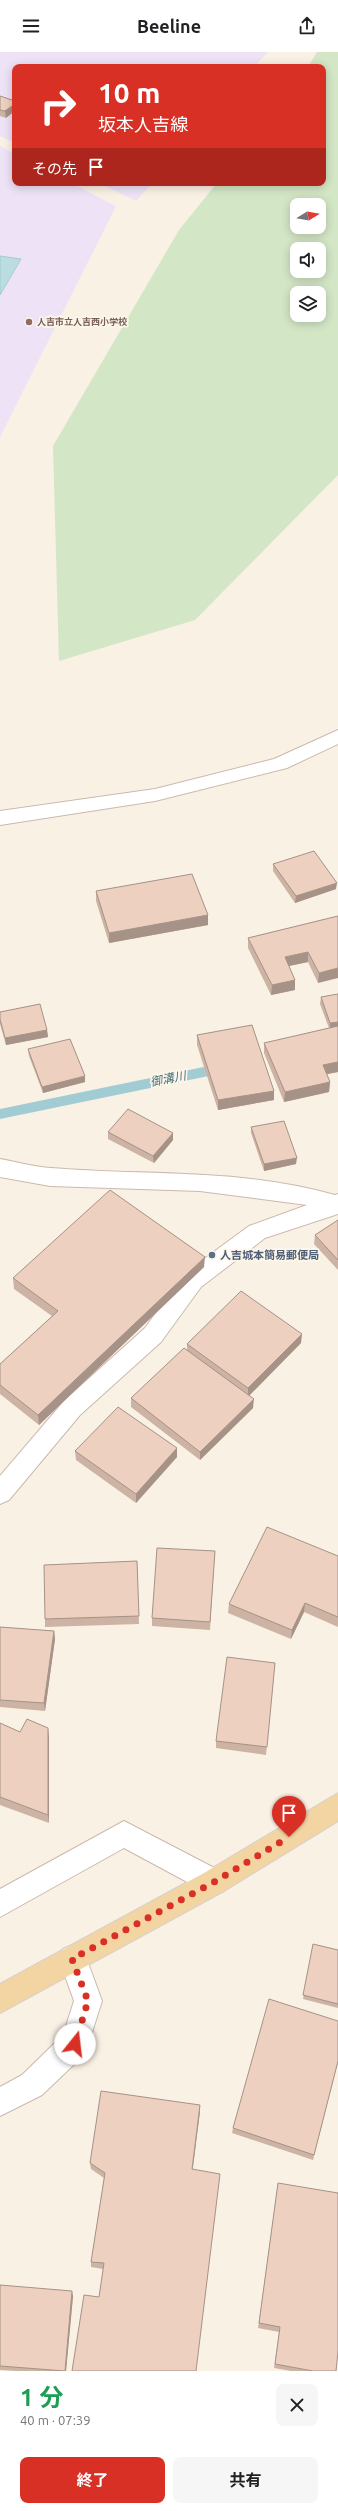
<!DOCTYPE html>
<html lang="ja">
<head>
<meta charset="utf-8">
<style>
	:root { --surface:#fff; --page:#f6f6f6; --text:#202124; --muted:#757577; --accent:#d93025 }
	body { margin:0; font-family:Ubuntu,"Noto Sans JP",sans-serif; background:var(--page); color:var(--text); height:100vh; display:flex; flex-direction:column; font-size:15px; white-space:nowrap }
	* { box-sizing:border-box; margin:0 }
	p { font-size:13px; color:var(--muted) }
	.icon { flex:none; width:22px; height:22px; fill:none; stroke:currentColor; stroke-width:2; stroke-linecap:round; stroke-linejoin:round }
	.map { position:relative; height:2319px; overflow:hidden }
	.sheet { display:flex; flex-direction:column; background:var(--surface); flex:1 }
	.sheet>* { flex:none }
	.banner { position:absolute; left:12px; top:12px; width:314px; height:122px; border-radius:8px; box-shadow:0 2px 10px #0003; background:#d93025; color:#fff; overflow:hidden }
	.needle { width:26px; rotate:79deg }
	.buttons { position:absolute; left:290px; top:146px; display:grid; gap:8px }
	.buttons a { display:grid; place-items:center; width:36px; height:36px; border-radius:8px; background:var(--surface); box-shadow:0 2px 10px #0003; font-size:20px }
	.pin { position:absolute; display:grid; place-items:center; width:34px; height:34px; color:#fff; margin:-41px -17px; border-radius:50% 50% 50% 0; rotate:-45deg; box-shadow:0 0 4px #0007 }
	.pin .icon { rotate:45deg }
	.me { position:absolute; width:44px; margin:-22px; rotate:16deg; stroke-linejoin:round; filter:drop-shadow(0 0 3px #0008) }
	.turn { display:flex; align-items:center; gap:14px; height:84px; padding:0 20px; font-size:18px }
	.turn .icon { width:52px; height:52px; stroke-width:2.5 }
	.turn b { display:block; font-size:28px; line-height:34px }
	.then { display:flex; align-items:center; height:38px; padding:0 20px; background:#0003; gap:8px; font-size:15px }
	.round { display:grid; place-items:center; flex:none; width:42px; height:42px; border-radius:8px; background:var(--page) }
	.headline { display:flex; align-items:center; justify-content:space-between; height:68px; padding:0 20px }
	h1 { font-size:24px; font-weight:700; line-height:30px; color:#1e9e55 }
	.primary-button { display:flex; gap:8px; margin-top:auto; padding:8px 20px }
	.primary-button a { flex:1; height:46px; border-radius:8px; background:var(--accent); color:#fff; font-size:16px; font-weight:700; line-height:46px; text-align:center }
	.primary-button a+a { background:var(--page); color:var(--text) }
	header { display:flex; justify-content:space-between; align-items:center; height:52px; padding:0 20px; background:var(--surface); font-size:18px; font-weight:700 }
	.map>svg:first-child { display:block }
	.education { fill:#eee2f6 }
	.green { fill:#d3e6c5; fill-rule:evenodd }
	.water { fill:#bbdde2; stroke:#a2ccd3 }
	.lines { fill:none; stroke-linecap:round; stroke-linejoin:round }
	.stream { fill:#a2ccd3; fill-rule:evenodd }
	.street-casing { stroke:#cbb9ac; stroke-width:2 }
	.primary-casing { stroke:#d7d1cd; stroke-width:2 }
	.street { fill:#fff; fill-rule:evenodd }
	.primary { fill:#f3d4a3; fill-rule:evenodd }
	.wall { fill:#ccb3a4 }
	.shaded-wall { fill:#a69286 }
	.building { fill:#edd0bf; stroke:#a69286 }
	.route { stroke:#d93025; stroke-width:7; stroke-dasharray:0 12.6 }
	.education-dot { fill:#8d6e63; stroke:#fdf6eb; stroke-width:1.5 }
	.service-dot { fill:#5c6f8a; stroke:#fdf6eb; stroke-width:1.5 }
	.labels { text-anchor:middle; stroke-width:3.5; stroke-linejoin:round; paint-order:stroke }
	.far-education-label { font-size:9px; font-weight:bold; fill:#785e54; stroke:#fdf6eb; text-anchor:start }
	.service-label { font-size:11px; font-weight:bold; fill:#4e5e75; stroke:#fdf6eb; text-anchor:start }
	.water-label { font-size:12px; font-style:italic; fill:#45737b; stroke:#fdf6eb }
</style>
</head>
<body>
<header><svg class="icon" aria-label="menu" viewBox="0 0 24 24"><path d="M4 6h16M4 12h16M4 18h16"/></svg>Beeline<svg class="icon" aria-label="share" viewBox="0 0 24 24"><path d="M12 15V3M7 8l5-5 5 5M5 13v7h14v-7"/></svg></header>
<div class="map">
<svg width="338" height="2319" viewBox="0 0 338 2319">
	<rect width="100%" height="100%" fill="#faf1e5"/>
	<g class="education">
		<path d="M0,0H268L254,15H15V91L0,84Z"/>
		<path d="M0,94L15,102V131H71L116,154L0,385Z"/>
		<path d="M99,131H152L136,149Z"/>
	</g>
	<path class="green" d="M317,0H338V423L195,568L59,609L53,394L179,178L217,131H323V15H308ZM297,153H319V175H297ZM297,197H319V219H297ZM297,241H319V263H297Z"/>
	<path class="water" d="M0,204L21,207L0,243Z"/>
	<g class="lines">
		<path class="stream" d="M223,1011L228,1012L230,1016L228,1020L0,1067V1057Z"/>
		<g class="street-casing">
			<g id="street">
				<path d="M338,678V692L287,716L155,749L0,773V759L155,737L274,707Z"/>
				<path d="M0,1107C17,1110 34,1115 51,1116C147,1124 240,1116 335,1143L338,1142V1162L265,1186L201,1235L161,1290L80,1363L9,1448L0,1452V1424L64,1349L145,1276L185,1221L249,1174L307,1153L200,1139L50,1134L0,1125Z"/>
				<path d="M124,1769L224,1821L228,1830L224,1839L214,1843L204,1839L124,1796L0,1865V1837Z"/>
				<path d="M73,1893L83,1897L102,1949L85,2002L42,2043L0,2064V2035L22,2023L63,1983L74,1949L59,1907L63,1897Z"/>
			</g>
		</g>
		<g class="primary-casing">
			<path id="primary" d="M338,1741V1769L224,1839L0,1961V1932L204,1821Z"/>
		</g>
		<use href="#street" class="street"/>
		<use href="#primary" class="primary"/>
	</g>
	<g class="wall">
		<path d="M0,44L15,49L6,66L0,64Z"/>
		<path d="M273,812L336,837L295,851L273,819Z"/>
		<path d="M96,839L208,863V873L109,891L96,849Z"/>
		<path d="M338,864L318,931L308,910L289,914L295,928V938L271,943L248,896V886Z"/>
		<path d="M338,942V1020L327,1022L330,1030L329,1040L284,1050L264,1001V991L329,976L320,952L321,945Z"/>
		<path d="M0,960L47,978L48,985L6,993L0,972Z"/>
		<path d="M197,983L274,1039V1048L218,1058L197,993Z"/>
		<path d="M28,997L85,1030L43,1041L29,1004Z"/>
		<path d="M251,1075L296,1112L264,1119L251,1081Z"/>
		<path d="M108,1080L173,1088L154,1111L108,1087Z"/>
		<path d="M338,1168V1218L314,1192L315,1183Z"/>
		<path d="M204,1215L39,1373L0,1342V1312L52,1264L14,1237L13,1226Z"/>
		<path d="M301,1291L249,1343L253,1356L200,1408L131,1355V1346L187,1297V1292Z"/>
		<path d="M177,1396V1405L136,1451L76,1408L75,1399Z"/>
		<path d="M215,1499L210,1578L152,1574V1566Z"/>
		<path d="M338,1504V1575L304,1560L291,1587L228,1561L229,1552Z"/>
		<path d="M137,1509L139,1572L45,1575V1567Z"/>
		<path d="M0,1575L54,1579L55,1587L45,1659L0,1655Z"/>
		<path d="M275,1611L266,1703L216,1696V1689Z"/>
		<path d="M0,1671L20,1680L49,1685V1771L0,1753Z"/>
		<path d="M313,1892L338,1898V1956L303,1947Z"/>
		<path d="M338,1969V2010L313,2108L232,2081L233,2076Z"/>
		<path d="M200,2053V2060L99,2245L103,2217L91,2215V2210L104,2126L91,2117L90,2111Z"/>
		<path d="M278,2131L336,2319H291L274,2316L279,2280L258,2276Z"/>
		<path d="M0,2233L73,2244L66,2319H16L0,2318Z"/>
	</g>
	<g class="shaded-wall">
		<path d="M15,52V59L6,66L5,59Z"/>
		<path d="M337,831L336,837L295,851L296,844Z"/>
		<path d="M208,863V873L109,891V881Z"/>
		<path d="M308,900V910L284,915L285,905Z"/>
		<path d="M338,916V926L318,931L319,921Z"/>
		<path d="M295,928V938L271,943L272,933Z"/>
		<path d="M338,970V976L330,978V971Z"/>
		<path d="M47,978L48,985L6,993L5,986Z"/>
		<path d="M338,1010V1020L322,1023L323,1013Z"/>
		<path d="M85,1024V1030L43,1041L42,1035Z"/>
		<path d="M330,1030L329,1040L284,1050L285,1040Z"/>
		<path d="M274,1039V1048L218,1058V1048Z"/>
		<path d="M173,1081V1088L154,1111L153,1104Z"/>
		<path d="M297,1106L296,1112L264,1119V1112Z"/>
		<path d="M205,1205L204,1215L39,1373L38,1363Z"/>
		<path d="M302,1282L301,1291L248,1345V1336Z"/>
		<path d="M254,1347L253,1356L200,1408V1400Z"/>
		<path d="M177,1396V1405L136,1451V1442Z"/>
		<path d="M305,1551L304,1560L291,1587L292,1578Z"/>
		<path d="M54,1579L55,1587L45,1659L44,1651Z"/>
		<path d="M48,1676L49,1685V1771L48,1763Z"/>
		<path d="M200,2053V2060L192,2123V2117Z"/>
		<path d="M72,2239L73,2244L66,2319H65Z"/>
	</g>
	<g class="building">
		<path d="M0,44L15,49V52L5,59L0,58Z"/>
		<path d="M314,799L337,831L296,844L273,812Z"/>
		<path d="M192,822L208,863L109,881L96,839Z"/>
		<path d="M338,864V916L319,921L308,900L285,905L295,928L272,933L248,886Z"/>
		<path d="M338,942V970L330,971L321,945Z"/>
		<path d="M40,952L47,978L5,986L0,967V960Z"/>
		<path d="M252,973L274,1039L218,1048L197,983Z"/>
		<path d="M338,974V1010L323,1013L330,1030L285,1040L264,991Z"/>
		<path d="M70,987L85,1024L42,1035L28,997Z"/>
		<path d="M128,1057L173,1081L153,1104L108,1080Z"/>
		<path d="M284,1069L297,1106L264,1112L251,1075Z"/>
		<path d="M110,1138L205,1205L38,1363L0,1333V1312L58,1259L13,1226Z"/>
		<path d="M338,1168V1208L315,1183Z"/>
		<path d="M241,1239L302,1282L248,1336L187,1292Z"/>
		<path d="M184,1296L254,1347L200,1400L131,1346Z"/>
		<path d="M118,1355L177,1396L136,1442L75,1399Z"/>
		<path d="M267,1475L338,1504V1565L305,1551L292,1578L229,1552Z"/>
		<path d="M157,1496L215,1499L210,1570L152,1566Z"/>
		<path d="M137,1509L139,1564L45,1567L44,1513Z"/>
		<path d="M0,1575L54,1579L44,1651L0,1648Z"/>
		<path d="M227,1605L275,1611L267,1695L216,1689Z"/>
		<path d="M27,1667L48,1676V1763L0,1745V1671L20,1680Z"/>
		<path d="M313,1892L338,1898V1952L303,1943Z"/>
		<path d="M269,1947L338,1969V2009L314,2103L233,2076Z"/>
		<path d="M101,2039L200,2053L192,2117L220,2122L196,2319H72L84,2243L99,2245L104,2211L91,2210L105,2121L90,2111Z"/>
		<path d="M278,2131L338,2141V2299L336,2319H313L275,2312L280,2275L259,2271Z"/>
		<path d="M0,2233L72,2239L65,2319L0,2314Z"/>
	</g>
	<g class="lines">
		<path class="route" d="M75,1992L88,1949L72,1907L214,1830L289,1785"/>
	</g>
	<circle class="education-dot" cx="29" cy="270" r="4"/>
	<circle class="service-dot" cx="212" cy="1203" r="4"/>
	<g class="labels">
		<g class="far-education-label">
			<text x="37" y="273">人吉市立人吉西小学校</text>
		</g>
		<g class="service-label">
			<text x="220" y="1207">人吉城本簡易郵便局</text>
		</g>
		<g class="water-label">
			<text transform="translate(168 1027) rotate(-11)" y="4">御溝川</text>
		</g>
	</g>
</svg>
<div class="buttons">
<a><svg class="needle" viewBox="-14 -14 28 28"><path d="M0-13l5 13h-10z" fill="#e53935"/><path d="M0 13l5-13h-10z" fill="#757577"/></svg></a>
<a><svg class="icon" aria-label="sound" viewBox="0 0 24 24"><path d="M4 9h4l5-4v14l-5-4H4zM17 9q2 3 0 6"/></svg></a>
<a><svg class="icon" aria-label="layers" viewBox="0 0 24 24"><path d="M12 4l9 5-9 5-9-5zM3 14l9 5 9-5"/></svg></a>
</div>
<div class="pin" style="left:289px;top:1785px;background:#d93025"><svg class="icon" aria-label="arrive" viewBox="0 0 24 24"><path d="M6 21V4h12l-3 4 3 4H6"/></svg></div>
<svg class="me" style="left:75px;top:1992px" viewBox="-20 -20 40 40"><circle r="19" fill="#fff"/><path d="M0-13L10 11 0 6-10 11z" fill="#d93025"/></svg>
<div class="banner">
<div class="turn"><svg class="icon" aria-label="right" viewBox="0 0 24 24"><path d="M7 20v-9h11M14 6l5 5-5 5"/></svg><div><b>10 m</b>坂本人吉線</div></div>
<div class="then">その先<svg class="icon" aria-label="arrive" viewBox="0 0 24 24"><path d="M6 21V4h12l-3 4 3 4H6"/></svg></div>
</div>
</div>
<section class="sheet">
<div class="headline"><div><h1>1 分</h1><p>40 m · 07:39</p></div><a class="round"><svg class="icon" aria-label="close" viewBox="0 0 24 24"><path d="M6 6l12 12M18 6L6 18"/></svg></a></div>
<div class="primary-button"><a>終了</a><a>共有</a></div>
</section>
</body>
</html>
